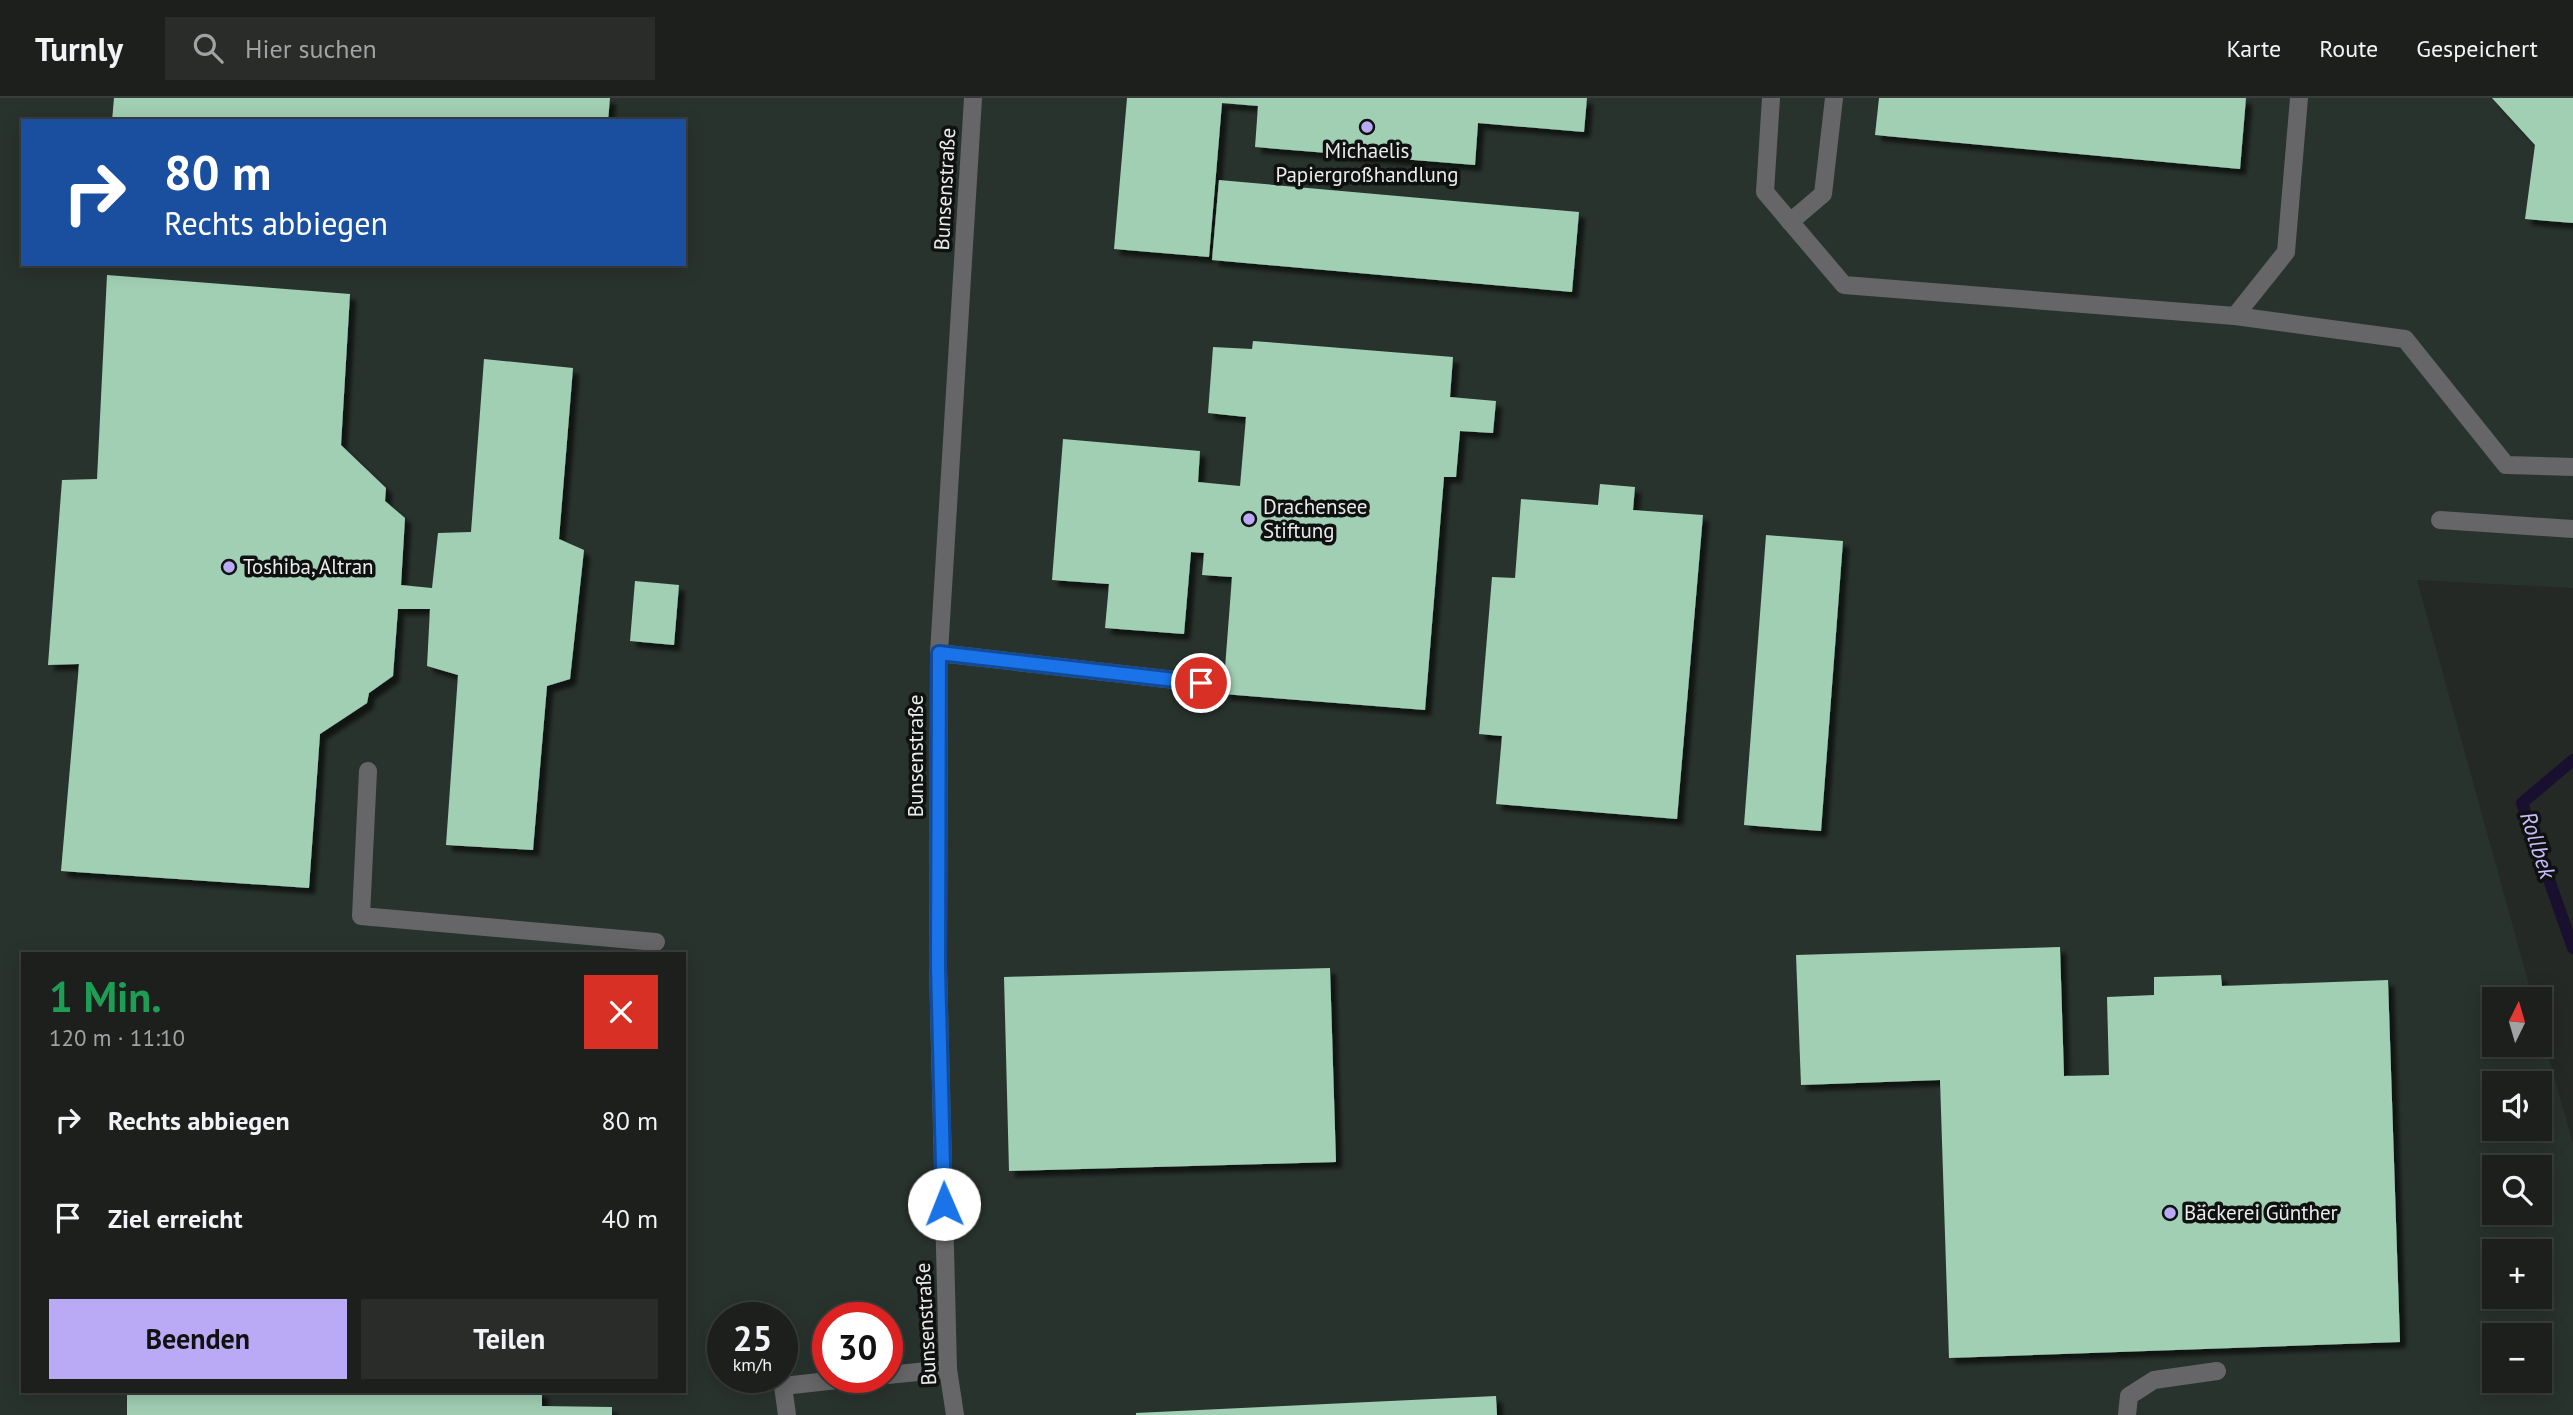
<!DOCTYPE html>
<html lang="de">
<head>
<meta charset="utf-8">
<style>
	:root { --surface:#1c1f1c; --page:#292c29; --text:#f1f3f6; --muted:#a0a2a3; --line:#3a3d3b; --accent:#baaaf6 }
	body { margin:0; font-family:"PT Sans",sans-serif; background:var(--page); color:var(--text); height:100vh; display:flex; flex-direction:column; font-size:26px; white-space:nowrap }
	* { box-sizing:border-box; margin:0 }
	p { font-size:23px; color:var(--muted) }
	.icon { flex:none; width:38px; height:38px; fill:none; stroke:currentColor; stroke-width:2; stroke-linecap:round; stroke-linejoin:round }
	.map { position:relative; flex:1; overflow:hidden }
	.sheet { position:absolute; left:21px; top:854px; width:665px; height:441px; display:flex; flex-direction:column; background:var(--surface); border-radius:0px; box-shadow:0 4px 18px #0003,0 0 0 2px var(--line) }
	.sheet>* { flex:none }
	.banner { position:absolute; left:21px; top:21px; width:665px; height:147px; border-radius:0px; box-shadow:0 4px 18px #0003,0 0 0 2px var(--line); background:#1a4fa0; color:#fff; overflow:hidden }
	.needle { width:46px; rotate:5deg }
	.controls { position:absolute; left:2482px; top:889px; display:grid; gap:14px }
	.controls a { display:grid; place-items:center; width:70px; height:70px; border-radius:0px; background:var(--surface); box-shadow:0 4px 18px #0003,0 0 0 2px var(--line); font-size:35px }
	.speed { position:absolute; left:707px; top:1204px; display:flex; gap:14px; font-size:35px; font-weight:700; text-align:center }
	.speed>* { display:grid; place-content:center; width:91px; height:91px; border-radius:50%; background:var(--surface); box-shadow:0 4px 18px #0003,0 0 0 2px var(--line); line-height:1 }
	.speed small { font-size:18px; font-weight:400 }
	.speed .limit { border:10px solid #d22; background:#fff; color:#111 }
	.pin { position:absolute; display:grid; place-items:center; width:60px; height:60px; color:#fff; margin:-30px; border:4px solid #fff; border-radius:50%; box-shadow:0 2px 7px #0007 }
	.me { position:absolute; width:77px; margin:-38px; rotate:359deg; stroke-linejoin:round; filter:drop-shadow(0 0 5px #0008) }
	.turn { display:flex; align-items:center; gap:24px; height:147px; padding:0 28px; font-size:32px }
	.turn .icon { width:91px; height:91px; stroke-width:2.5 }
	.turn b { display:block; font-size:49px; line-height:60px }
	.round { display:grid; place-items:center; flex:none; width:74px; height:74px; border-radius:0px; background:var(--page) }
	.head { display:flex; align-items:center; justify-content:space-between; height:119px; padding:0 28px }
	h1 { font-size:42px; font-weight:800; line-height:52px; color:#1e9e55 }
	.action { display:flex; gap:14px; margin-top:auto; padding:14px 28px }
	.action a { flex:1; height:80px; border-radius:0px; background:var(--accent); color:#111; font-size:28px; font-weight:800; line-height:80px; text-align:center }
	.action a+a { background:var(--page); color:var(--text) }
	ul { padding:0; list-style:none }
	li { display:flex; align-items:center; gap:21px; height:98px; padding:0 28px }
	li div { flex:1 }
	li b { display:block; font-size:26px }
	li em { font-style:normal }
	header { display:flex; align-items:center; gap:42px; box-sizing:border-box; height:98px; padding:0 35px; background:var(--surface); border-bottom:2px solid var(--line) }
	header strong { font-size:33px }
	nav { display:flex; gap:38px; margin-inline-start:auto; font-size:24px }
	.search { width:490px; height:63px; background:var(--page); display:flex; align-items:center; gap:18px; box-sizing:border-box; padding:0 24px; border-radius:0px; color:var(--muted); font-size:26px }
	.map>svg:first-child { display:block }
	.built { fill:#29332d; fill-rule:evenodd }
	.lines { fill:none; stroke-linecap:round; stroke-linejoin:round }
	.stream { stroke:#191030; stroke-width:12 }
	.building { fill:#a1cfb4; filter:url(#shadow) }
	.minor { stroke:#666668; stroke-width:18 }
	.route-casing { stroke:#114b97; stroke-width:18 }
	.route { stroke:#1a73e8; stroke-width:12 }
	.poi-dot { fill:#baaaf6; stroke:#0f1110; stroke-width:2.5 }
	.labels { text-anchor:middle; stroke-width:7; stroke-linejoin:round; paint-order:stroke }
	.poi-label { font-size:21px; fill:#e9ecea; stroke:#0f1110; text-anchor:start }
	.street-label { font-size:21px; fill:#e9ecea; stroke:#0f1110 }
	.water-label { font-size:23px; font-style:italic; fill:#cabcfe; stroke:#0f1110 }
</style>
</head>
<body>
<header>
<strong>Turnly</strong>
<div class="search"><svg class="icon" aria-label="search" viewBox="0 0 24 24"><circle cx="10" cy="10" r="6"/><path d="M15 15l6 6"/></svg>Hier suchen</div>
<nav><a>Karte</a><a>Route</a><a>Gespeichert</a></nav>
</header>
<div class="map">
<svg width="2573" height="1317" viewBox="0 0 2573 1317">
	<defs>
		<filter id="shadow"><feDropShadow dx="6" dy="6" stdDeviation="2" flood-color="#0009"/></filter>
	</defs>
	<rect width="100%" height="100%" fill="#252926"/>
	<path class="built" d="M0,0H2573V490L2417,482L2533,901H2494V947H2539V924L2573,1046V1317H0ZM23,23H684V166H23ZM23,856H684V1293H23ZM2494,985H2539V1031H2494ZM2494,1069H2539V1115H2494ZM2494,1153H2539V1199H2494ZM723,1220H782V1279H723ZM828,1220H887V1279H828ZM2494,1237H2539V1283H2494Z"/>
	<g class="lines">
		<path class="stream" d="M2573,662L2522,705L2573,850"/>
	</g>
	<g class="building">
		<path d="M114,0H610L608,23H112Z"/>
		<path d="M1127,0H1587L1584,34L1478,25L1475,67L1255,49L1258,8L1222,5L1209,159L1114,151Z"/>
		<path d="M1879,0H2246L2240,71L1875,37Z"/>
		<path d="M2492,0H2573V125L2525,121L2535,47Z"/>
		<path d="M1219,82L1579,114L1572,194L1212,162Z"/>
		<path d="M107,177L350,196L341,347L386,390L385,403L405,420L401,487L432,490L438,435L471,434L484,261L573,270L559,441L584,452L570,581L547,588L533,752L446,747L458,577L427,568L430,511H398L393,578L369,595L367,605L320,636L309,790L61,773L79,566L48,567L62,382L97,381Z"/>
		<path d="M1253,243L1453,259L1450,299L1496,303L1493,335L1460,333L1456,379H1444L1425,612L1223,596L1232,479L1202,477L1204,455L1191,454L1184,536L1105,530L1109,486L1052,482L1063,341L1200,353L1198,384L1240,388L1246,319L1208,315L1213,249L1252,251Z"/>
		<path d="M1600,386L1635,389L1633,412L1703,417L1677,721L1496,706L1502,638L1479,636L1492,479L1515,480L1521,401L1598,407Z"/>
		<path d="M1766,437L1843,443L1821,733L1744,727Z"/>
		<path d="M635,483L679,487L674,547L630,543Z"/>
		<path d="M2060,849L2064,978L2109,977L2107,899L2154,897V879L2221,877L2222,888L2388,882L2400,1244L1949,1260L1940,982L1801,987L1796,857Z"/>
		<path d="M1330,870L1336,1064L1009,1073L1004,879Z"/>
		<path d="M127,1293H542V1308L612,1309V1317H127Z"/>
		<path d="M1496,1298L1497,1317H1136V1315Z"/>
	</g>
	<g class="lines">
		<g class="minor">
			<path d="M1771,0L1765,94L1844,187L2235,218L2286,154L2299,0"/>
			<path d="M1790,124L1823,96L1834,0"/>
			<path d="M2235,218L2405,241L2506,367L2573,369"/>
			<path d="M2440,422L2573,431"/>
			<path d="M939,555L1201,585"/>
			<path d="M368,673L361,818L656,844"/>
			<path d="M887,1277L948,1271"/>
			<path d="M787,1317L783,1288L865,1279"/>
			<path d="M955,1317L948,1271L938,869L939,555L973,0"/>
			<path d="M2127,1317L2129,1298L2154,1282L2217,1273"/>
		</g>
	</g>
	<g class="lines">
		<g class="route-casing">
			<path id="route" d="M944,1106L938,869L939,555L1201,585"/>
		</g>
		<use href="#route" class="route"/>
	</g>
	<g class="poi-dot">
		<circle cx="1367" cy="29" r="7"/>
		<circle cx="1249" cy="421" r="7"/>
		<circle cx="229" cy="469" r="7"/>
		<circle cx="2170" cy="1115" r="7"/>
	</g>
	<g class="labels">
		<g class="poi-label">
			<text x="1367" y="60" text-anchor="middle">Michaelis<tspan x="1367" dy="24">Papiergroßhandlung</tspan></text>
			<text x="1263" y="416">Drachensee<tspan x="1263" dy="24">Stiftung</tspan></text>
			<text x="243" y="476">Toshiba, Altran</text>
			<text x="2184" y="1122">Bäckerei Günther</text>
		</g>
		<g class="street-label">
			<text transform="translate(945 91) rotate(-87)" y="7">Bunsenstraße</text>
			<text transform="translate(916 658) rotate(-90)" y="7">Bunsenstraße</text>
			<text transform="translate(926 1226) rotate(-93)" y="7">Bunsenstraße</text>
		</g>
		<g class="water-label">
			<text transform="translate(2538 747) rotate(72)" y="8">Rollbek</text>
		</g>
	</g>
</svg>
<div class="controls">
<a><svg class="needle" viewBox="-14 -14 28 28"><path d="M0-13l5 13h-10z" fill="#e53935"/><path d="M0 13l5-13h-10z" fill="#a0a2a3"/></svg></a>
<a><svg class="icon" aria-label="sound" viewBox="0 0 24 24"><path d="M4 9h4l5-4v14l-5-4H4zM17 9q2 3 0 6"/></svg></a>
<a><svg class="icon" aria-label="search" viewBox="0 0 24 24"><circle cx="10" cy="10" r="6"/><path d="M15 15l6 6"/></svg></a>
<a>+</a>
<a>−</a>
</div>
<div class="speed"><div>25<small>km/h</small></div><div class="limit">30</div></div>
<div class="pin" style="left:1201px;top:585px;background:#d93025"><svg class="icon" aria-label="arrive" viewBox="0 0 24 24"><path d="M6 21V4h12l-3 4 3 4H6"/></svg></div>
<svg class="me" style="left:944px;top:1106px" viewBox="-20 -20 40 40"><circle r="19" fill="#fff"/><path d="M0-13L10 11 0 6-10 11z" fill="#1a73e8"/></svg>
<div class="banner">
<div class="turn"><svg class="icon" aria-label="right" viewBox="0 0 24 24"><path d="M7 20v-9h11M14 6l5 5-5 5"/></svg><div><b>80 m</b>Rechts abbiegen</div></div>
</div>
<section class="sheet">
<div class="head"><div><h1>1 Min.</h1><p>120 m · 11:10</p></div><a class="round" style="background:#d93025;color:#fff"><svg class="icon" aria-label="close" viewBox="0 0 24 24"><path d="M6 6l12 12M18 6L6 18"/></svg></a></div>
<ul>
<li><svg class="icon" aria-label="right" viewBox="0 0 24 24"><path d="M7 20v-9h11M14 6l5 5-5 5"/></svg><div><b>Rechts abbiegen</b></div><em>80 m</em></li>
<li><svg class="icon" aria-label="arrive" viewBox="0 0 24 24"><path d="M6 21V4h12l-3 4 3 4H6"/></svg><div><b>Ziel erreicht</b></div><em>40 m</em></li>
</ul>
<div class="action"><a>Beenden</a><a>Teilen</a></div>
</section>
</div>
</body>
</html>
